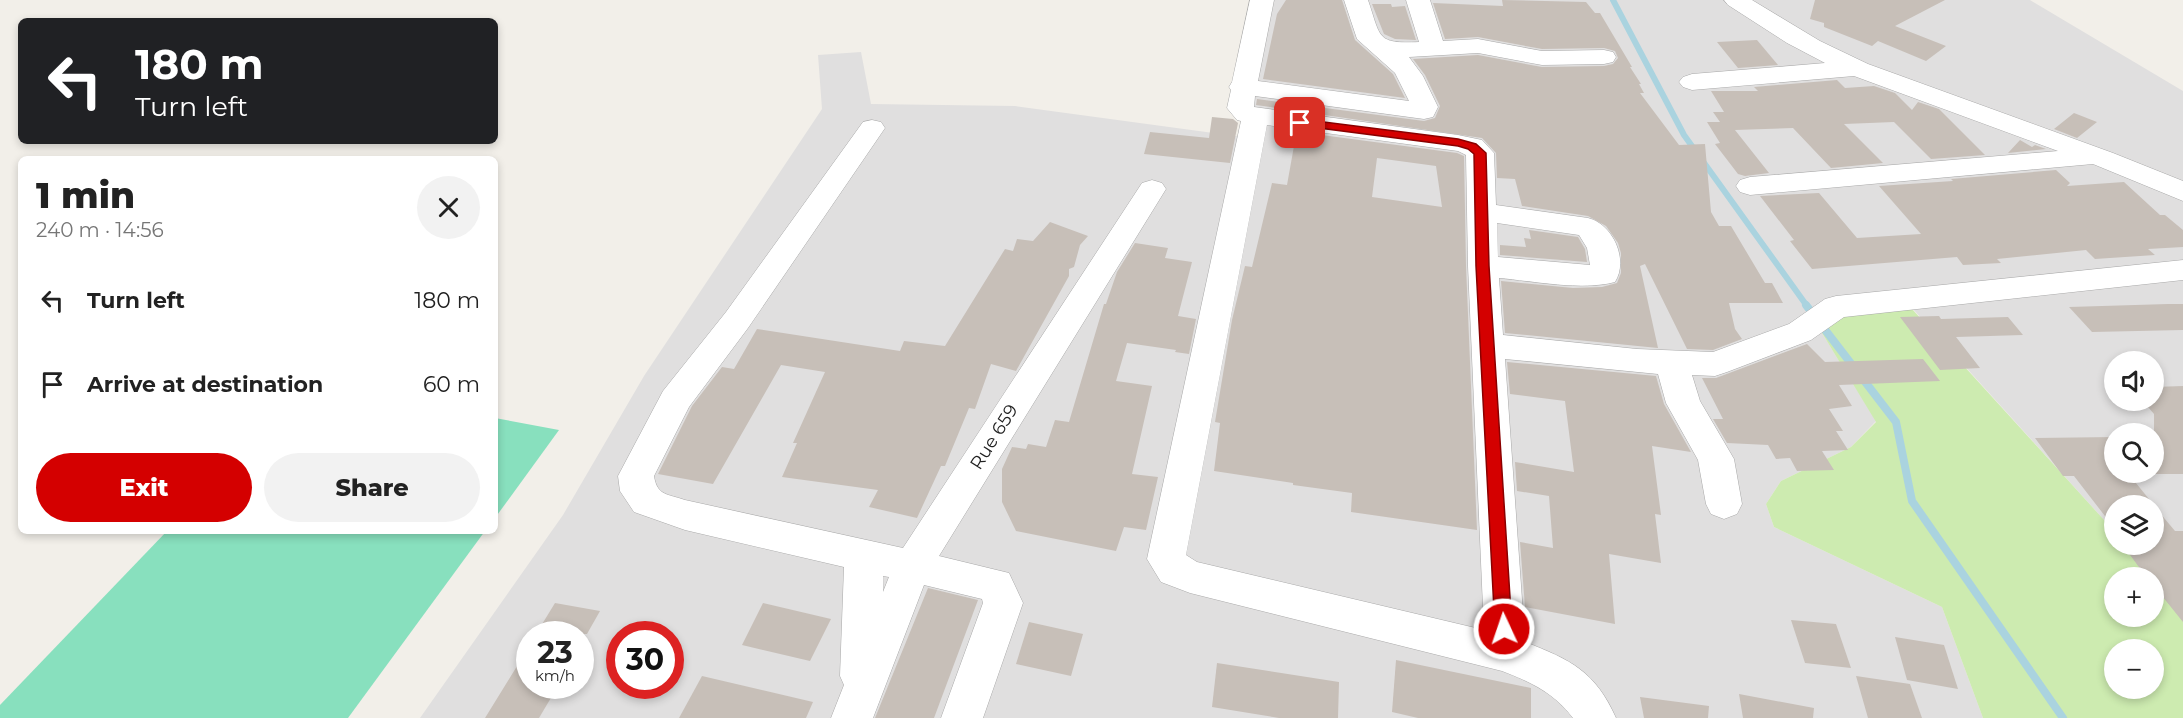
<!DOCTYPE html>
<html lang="en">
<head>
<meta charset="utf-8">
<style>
	:root { --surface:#fff; --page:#f2f2f2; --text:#222; --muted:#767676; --accent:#d40000 }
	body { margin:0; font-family:Montserrat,sans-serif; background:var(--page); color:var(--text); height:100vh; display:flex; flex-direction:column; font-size:22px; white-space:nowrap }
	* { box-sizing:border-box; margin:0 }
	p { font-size:20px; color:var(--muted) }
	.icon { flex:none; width:33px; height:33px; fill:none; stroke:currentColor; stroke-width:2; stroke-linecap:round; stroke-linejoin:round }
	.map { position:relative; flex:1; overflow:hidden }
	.sheet { position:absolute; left:18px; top:156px; width:480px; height:378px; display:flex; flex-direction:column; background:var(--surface); border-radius:9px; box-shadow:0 3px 9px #0003 }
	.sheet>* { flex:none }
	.banner { position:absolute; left:18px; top:18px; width:480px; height:126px; border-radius:9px; box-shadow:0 3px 9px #0003; background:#202124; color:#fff; overflow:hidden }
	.controls { position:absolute; left:2104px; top:351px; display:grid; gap:12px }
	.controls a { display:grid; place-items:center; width:60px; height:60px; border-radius:50%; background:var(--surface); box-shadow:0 3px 9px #0003; font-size:30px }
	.speed { position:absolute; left:516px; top:621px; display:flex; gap:12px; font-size:30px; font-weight:700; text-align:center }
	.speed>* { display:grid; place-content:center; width:78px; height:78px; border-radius:50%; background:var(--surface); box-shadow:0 3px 9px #0003; line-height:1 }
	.speed small { font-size:15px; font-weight:400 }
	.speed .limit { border:9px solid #d22; background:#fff; color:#111 }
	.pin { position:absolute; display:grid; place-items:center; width:51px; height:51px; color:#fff; margin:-26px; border-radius:12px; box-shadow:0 3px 9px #0006 }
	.me { position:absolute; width:66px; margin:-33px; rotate:357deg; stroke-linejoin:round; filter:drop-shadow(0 0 4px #0008) }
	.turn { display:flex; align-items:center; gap:21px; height:126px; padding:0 18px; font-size:27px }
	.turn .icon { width:78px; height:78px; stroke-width:2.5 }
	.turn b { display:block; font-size:42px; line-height:51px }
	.round { display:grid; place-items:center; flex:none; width:63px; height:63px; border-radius:32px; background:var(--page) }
	.headline { display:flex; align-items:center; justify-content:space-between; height:102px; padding:0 18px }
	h1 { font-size:36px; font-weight:800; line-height:45px }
	.action { display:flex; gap:12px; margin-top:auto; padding:12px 18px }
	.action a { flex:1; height:69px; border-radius:36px; background:var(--accent); color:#fff; font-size:24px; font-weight:800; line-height:69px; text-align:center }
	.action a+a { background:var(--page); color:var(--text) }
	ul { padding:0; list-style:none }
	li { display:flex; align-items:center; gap:18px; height:84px; padding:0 18px }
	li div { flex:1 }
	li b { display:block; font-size:22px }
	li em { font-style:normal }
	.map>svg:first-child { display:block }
	.residential { fill:#e0dfdf; fill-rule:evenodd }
	.grass { fill:#cdebb0; fill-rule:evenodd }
	.pitch { fill:#88e0be }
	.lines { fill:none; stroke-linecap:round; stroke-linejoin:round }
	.stream-far1 { stroke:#aad3df; stroke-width:6 }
	.stream { stroke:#aad3df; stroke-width:8 }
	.building { fill:#c7bfb8; fill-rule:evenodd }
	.minor-casing { stroke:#a9a9a9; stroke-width:1 }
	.minor { fill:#fff; fill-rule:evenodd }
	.route { fill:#d40000; stroke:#8a0000; stroke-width:1.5 }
	.labels { text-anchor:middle; stroke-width:4.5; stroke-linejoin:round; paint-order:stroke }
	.street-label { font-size:18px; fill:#222; stroke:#fff }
</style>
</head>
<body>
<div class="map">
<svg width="2183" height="718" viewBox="0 0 2183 718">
	<rect width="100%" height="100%" fill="#f2efe9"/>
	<path class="residential" d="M1270,0H2030L2183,91V607L2154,544V506H2115V532L1903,298L1819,328L1876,421L1851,447L1781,481L1766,504L1774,527L1942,607L1983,718H420L563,515L644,376L822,109L818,55L861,52L871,104L1015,106L1243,137ZM2115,362H2154V400H2115ZM2115,434H2154V472H2115ZM530,634H580V686H530ZM620,634H670V686H620Z"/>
	<path class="grass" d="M1902,298L2115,532V544L2126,545L2183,607V718H1983L1942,607L1774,527L1766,504L1781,481L1851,447L1876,422L1819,328L1834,305ZM2115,578H2154V616H2115ZM2115,650H2154V688H2115Z"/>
	<g class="pitch">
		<path d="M495,418L559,430L495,518Z"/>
		<path d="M167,531H485L348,718H0V705Z"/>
	</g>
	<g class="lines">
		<path class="stream-far1" d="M1613,0L1684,135L1807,306"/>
		<path class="stream" d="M1806,305L1896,422L1912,501L2063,718"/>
	</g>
	<g class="building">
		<path d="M1286,0H1342L1355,40L1393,74L1405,98L1263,79L1277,14Z"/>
		<path d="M1502,0L1586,2L1595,13H1600L1632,67H1630L1641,84H1639L1644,93H1640L1679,145L1705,144L1711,212L1719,226H1731L1765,283H1772L1783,303H1729L1735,329L1742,339L1713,350L1687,349L1645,264L1640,266L1658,348L1505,333L1501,281L1573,288L1602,287L1617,283L1621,273V253L1618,243L1606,226L1588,216L1522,206L1515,179L1497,178L1496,153L1482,138L1256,105L1257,99L1424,121L1435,118L1440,106L1425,75L1413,59L1478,55L1542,67L1604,66L1613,64L1618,58L1615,51L1604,48L1542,49L1478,37L1445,39L1433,3L1503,6Z"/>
		<path d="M1815,0H1945L1895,26L1946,46L1926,61L1878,41L1872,46L1824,27V23L1810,19Z"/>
		<path d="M1372,4H1391L1392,7L1405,6L1416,40L1395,39L1384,34Z"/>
		<path d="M1757,40L1778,65L1738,68L1717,42Z"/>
		<path d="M1837,80L1845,88L1874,86L1895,93L1912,110L1918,102L1939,109L1985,155L1931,159L1894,122L1844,124L1883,163L1831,168L1793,128L1735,130L1769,173L1745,176L1738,174L1715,144L1720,143L1707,122H1720L1713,112H1724L1711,91H1758L1754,87Z"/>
		<path d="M2074,113L2097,122L2077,138L2054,129Z"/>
		<path d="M1212,117L1233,119L1238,123L1230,163L1144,154L1150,132L1209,138Z"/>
		<path d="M1284,130L1457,153L1464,156L1466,266L1477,530L1351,512L1352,493L1293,485V483L1214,471L1220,423L1215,422L1232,320L1245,266L1252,267L1272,183L1287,185L1294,146L1281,144ZM1377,158L1436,166L1442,207L1372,197Z"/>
		<path d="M2020,140L2032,147L2035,145L2046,149L2008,153Z"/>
		<path d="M2056,170L2070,183L2067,186L2124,182L2160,215H2165L2183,230V247L2148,249L2155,255L2095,259L2086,250L1997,259L2001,263L1963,265L1957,257L1812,269L1790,241L1794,240L1760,196L1819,193L1857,238L1921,234L1879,186L1953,181L1951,179Z"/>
		<path d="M1050,222L1088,236L1080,245L1074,267L1069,269V276L1016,371L991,364L975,409L969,408L945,466H941L917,518L869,507L878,490L782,477L797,443H793L825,372L781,365L713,484L658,474L692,406L722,367L734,369L757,329L900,351L904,341L945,346L1005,249L1013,251L1017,239L1033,241Z"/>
		<path d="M1529,230L1578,237L1585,249L1587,262L1500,255V245L1526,247L1524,238L1531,239Z"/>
		<path d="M1135,243L1168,248L1165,258L1192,262L1178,316L1196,319L1189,354L1175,352L1176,350L1127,343L1116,381L1152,386L1132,474L1158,477L1146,530L1124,527L1116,551L1016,531L1002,502V469L1012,447L1026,449L1028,444L1046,447L1055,420L1069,422L1104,304H1106L1117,272Z"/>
		<path d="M2168,304H2183V330L2092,332L2069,307Z"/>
		<path d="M1939,316L1941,319L2008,317L2023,335L1956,337L1980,368L1940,370L1900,317Z"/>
		<path d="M1807,344L1825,362L1923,359L1940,381L1839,385L1852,406L1829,409L1843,431H1836L1848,450L1822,451L1834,470L1797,471L1790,458L1776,459L1768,445L1727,443L1713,419H1723L1702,378H1716Z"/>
		<path d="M1507,362L1656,376L1664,404L1691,452L1652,446L1661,515L1655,514L1661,563L1609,554L1615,624L1525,607L1520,542L1553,548L1549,496L1517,491L1515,462L1574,472L1565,401L1510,394Z"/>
		<path d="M2183,386V474H2154V414L2142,400H2154V387Z"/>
		<path d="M2115,437V472H2127L2153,504L2115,505V529L2074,476H2063L2035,438Z"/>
		<path d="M2154,506L2175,531H2183V622L2154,586V578H2147L2122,544H2154Z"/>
		<path d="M928,588L978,600L934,718H875Z"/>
		<path d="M555,603L600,611L587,634H536Z"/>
		<path d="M763,603L831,619L810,661L742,645Z"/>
		<path d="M1791,620L1836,624L1851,668L1805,663Z"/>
		<path d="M1029,622L1083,634L1071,676L1016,664Z"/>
		<path d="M1895,637L1944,645L1958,689L1907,680Z"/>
		<path d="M530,645V686H558L539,718H485Z"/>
		<path d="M1396,660L1531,688V718H1418L1392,712Z"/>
		<path d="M1217,663L1339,682L1338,718H1279L1212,707Z"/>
		<path d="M702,676L813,702L806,718H679Z"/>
		<path d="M1856,676L1910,684L1922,718H1868Z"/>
		<path d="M1739,694L1814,708L1813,718H1743Z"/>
		<path d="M1640,697L1709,706L1708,718H1644Z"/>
	</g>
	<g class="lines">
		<g class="minor-casing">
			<g id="minor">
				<path d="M1250,0H1274L1258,81L1409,101L1395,73L1357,39L1344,0H1368C1381,38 1376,44 1419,42L1406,0H1430L1443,41L1478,39L1542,51L1604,50L1613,52L1616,57L1613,62L1604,64L1542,65L1478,53L1409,57L1423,76L1438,107L1433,117L1424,119L1255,96L1254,107L1458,135L1482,140L1494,153L1496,205L1588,218C1613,224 1629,260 1615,282C1582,291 1533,281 1499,278L1503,335L1637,349L1713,352L1789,324L1825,299L1836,296L2183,260V280L1844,317L1811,340L1727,372L1715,376L1692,375L1700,401L1734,459L1742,504L1737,514L1724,519L1711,514L1706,504L1698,460L1666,403L1658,374L1505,359L1525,642C1571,660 1595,671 1616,718H1573C1554,693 1531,682 1502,671L1190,593L1161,582L1147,559L1241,121L1237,120L1227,108L1231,90L1229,87L1232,82ZM1267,125L1458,151L1466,155L1468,266L1484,630L1197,562L1186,555ZM1497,223L1579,235L1587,248L1590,265L1498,257Z"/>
				<path d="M1724,0H1752L1820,41L1868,64L2113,153L2183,181V201L2093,164L1750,195L1740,192L1736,186L1740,180L1750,177L2058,151L1854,76L1692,90L1683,87L1679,82L1683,77L1692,74L1825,63L1787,43L1728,5Z"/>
				<path d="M872,120L881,122L885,128L748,328L689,407L654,476C657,496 668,494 685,500L903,548L1142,183L1152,180L1162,183L1166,189L939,556L1009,573L1023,603L983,718H941L983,603L982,599L924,585L873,718H831L844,685L840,676L844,567L685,530L634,512L620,491L618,476L663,391L726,312L863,122ZM883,576L889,577L883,592Z"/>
			</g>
		</g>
		<use href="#minor" class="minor"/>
	</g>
	<path class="route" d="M1300,119L1458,139L1476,144L1486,153L1489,266L1512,629L1510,634L1504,636L1498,634L1495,629L1476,266L1474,154L1468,149L1458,146L1296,125V120Z"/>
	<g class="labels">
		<g class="street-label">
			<text transform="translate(994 437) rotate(-58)" y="6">Rue 659</text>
		</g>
	</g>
</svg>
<div class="controls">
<a><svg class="icon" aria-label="sound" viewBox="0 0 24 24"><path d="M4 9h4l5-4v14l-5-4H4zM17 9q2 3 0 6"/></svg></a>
<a><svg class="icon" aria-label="search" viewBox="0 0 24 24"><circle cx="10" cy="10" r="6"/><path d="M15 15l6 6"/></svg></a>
<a><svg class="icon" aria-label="layers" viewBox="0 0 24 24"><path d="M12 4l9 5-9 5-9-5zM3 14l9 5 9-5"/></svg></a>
<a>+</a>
<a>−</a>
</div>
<div class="speed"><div>23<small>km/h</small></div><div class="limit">30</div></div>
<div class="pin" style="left:1300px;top:123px;background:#d93025"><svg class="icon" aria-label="arrive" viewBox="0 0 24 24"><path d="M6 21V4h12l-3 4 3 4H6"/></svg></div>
<svg class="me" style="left:1504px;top:629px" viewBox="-20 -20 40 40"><circle r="17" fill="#d40000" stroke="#fff" stroke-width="3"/><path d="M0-11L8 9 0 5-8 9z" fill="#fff"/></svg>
<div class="banner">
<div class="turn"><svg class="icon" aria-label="left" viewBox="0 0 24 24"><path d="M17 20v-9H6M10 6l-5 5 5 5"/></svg><div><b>180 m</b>Turn left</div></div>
</div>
<section class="sheet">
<div class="headline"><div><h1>1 min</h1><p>240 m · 14:56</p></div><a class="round"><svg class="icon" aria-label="close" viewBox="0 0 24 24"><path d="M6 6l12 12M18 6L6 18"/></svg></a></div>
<ul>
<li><svg class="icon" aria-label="left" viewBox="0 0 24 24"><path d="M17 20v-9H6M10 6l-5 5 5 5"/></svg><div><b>Turn left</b></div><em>180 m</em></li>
<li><svg class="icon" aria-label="arrive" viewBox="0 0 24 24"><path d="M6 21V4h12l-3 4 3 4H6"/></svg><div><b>Arrive at destination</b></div><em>60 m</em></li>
</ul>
<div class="action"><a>Exit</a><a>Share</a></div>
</section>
</div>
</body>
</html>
